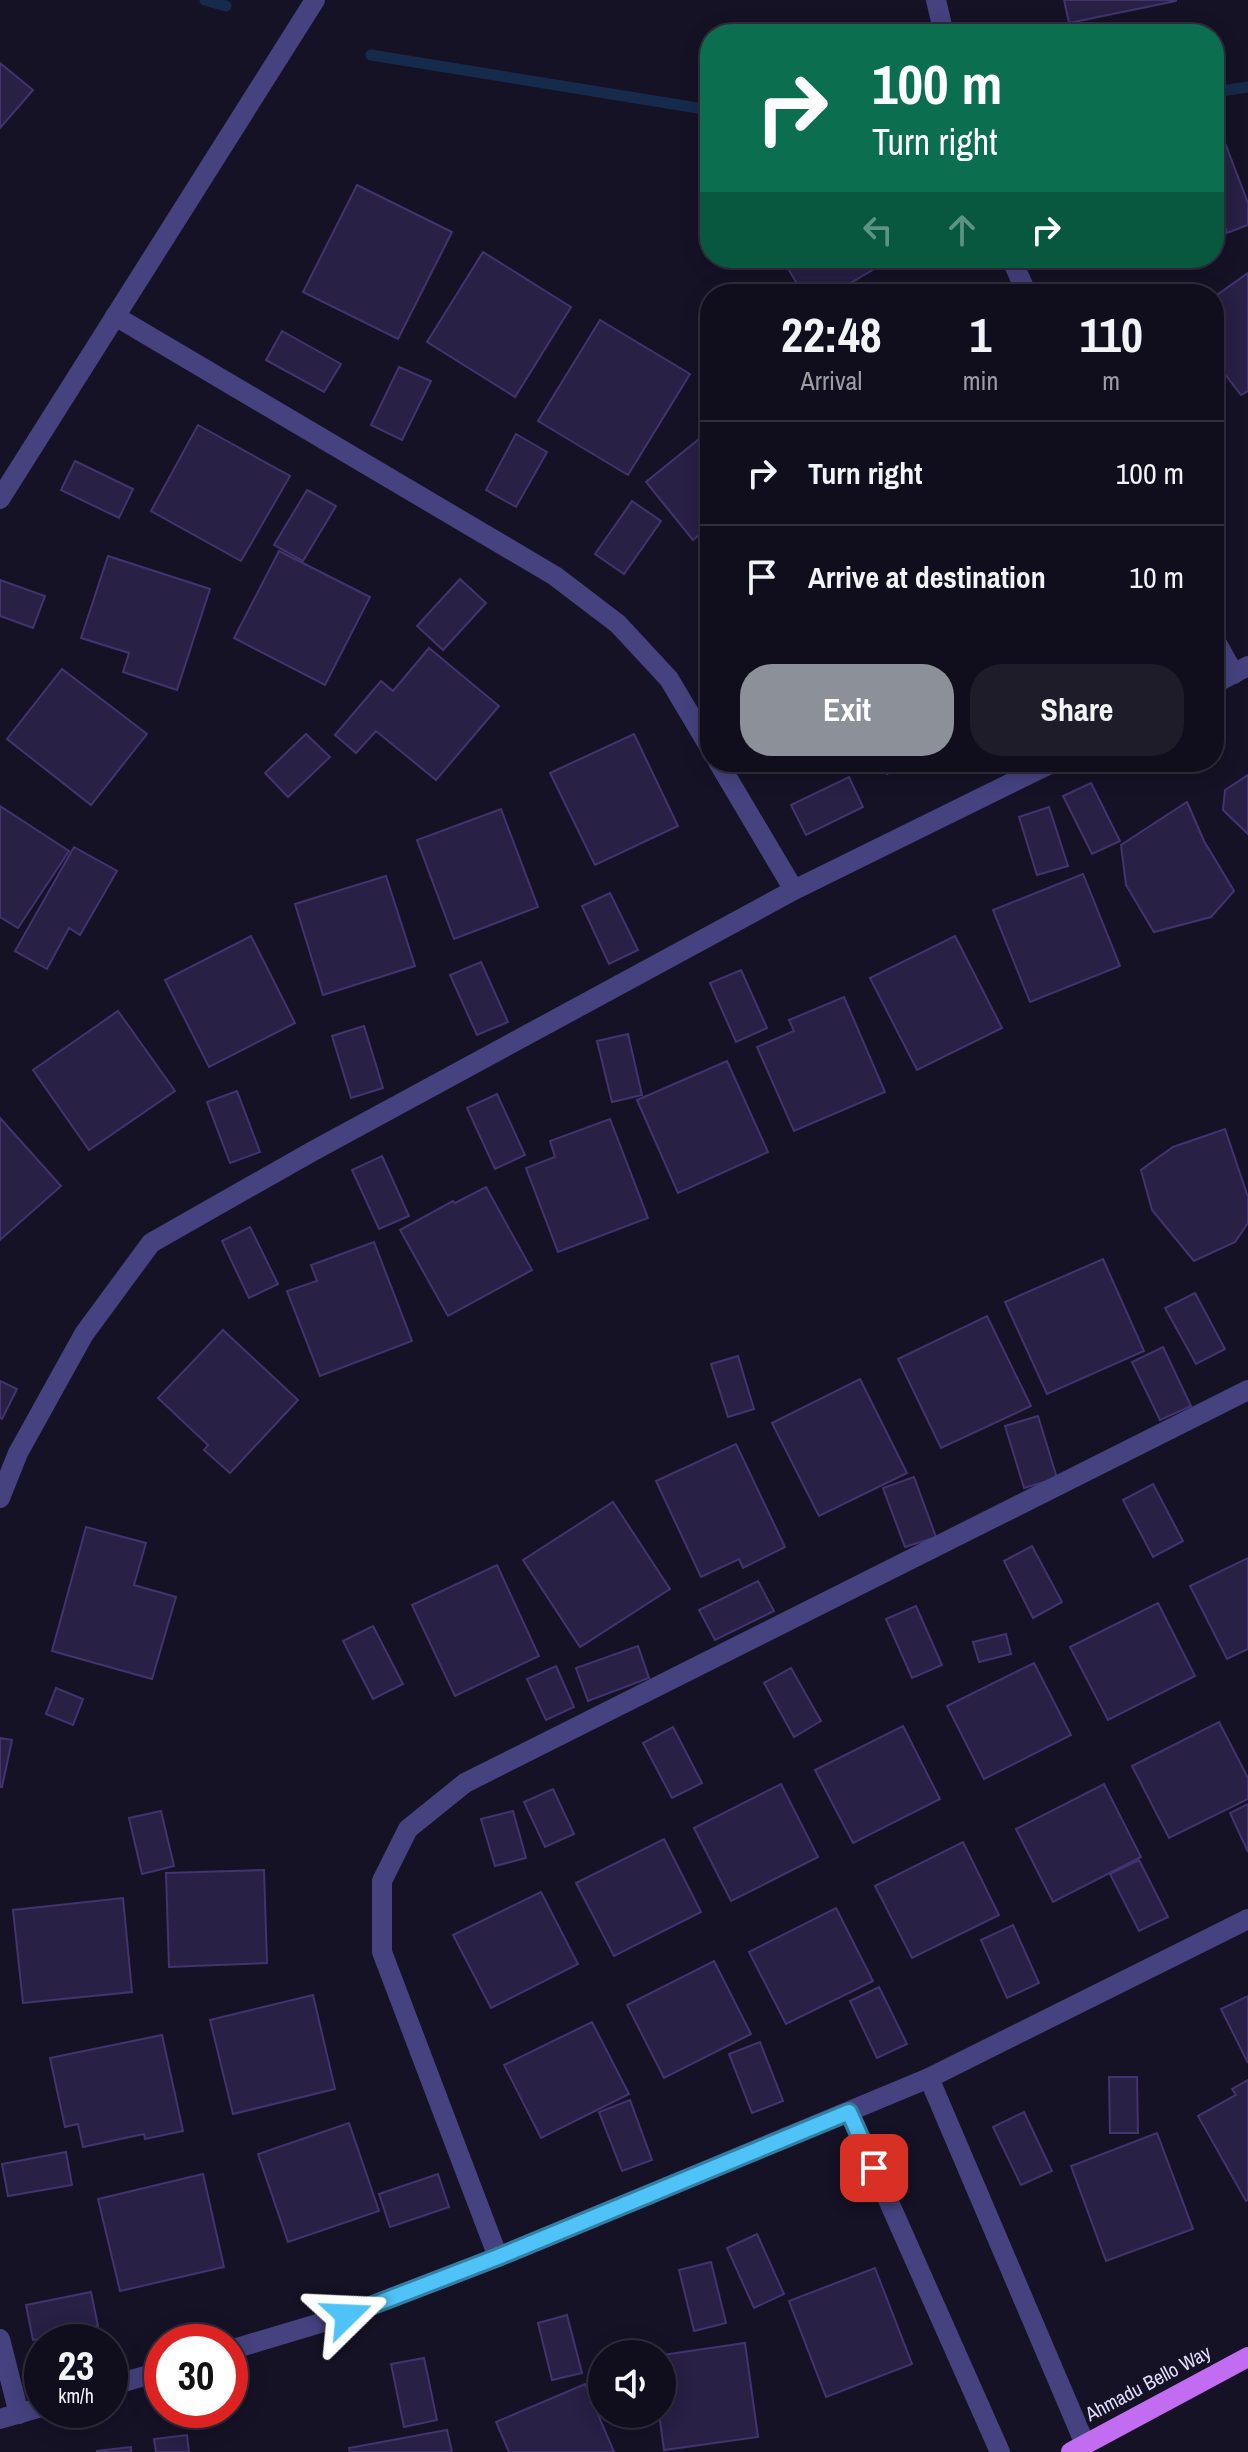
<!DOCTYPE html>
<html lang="en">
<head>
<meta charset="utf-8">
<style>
	:root { --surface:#100e1c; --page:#1e1c29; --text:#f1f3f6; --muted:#9c9ca3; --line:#302e3b; --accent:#8c9099 }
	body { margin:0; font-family:"Archivo Narrow",sans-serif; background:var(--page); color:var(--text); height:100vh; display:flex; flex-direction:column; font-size:30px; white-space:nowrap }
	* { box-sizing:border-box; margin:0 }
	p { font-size:26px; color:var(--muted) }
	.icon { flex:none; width:44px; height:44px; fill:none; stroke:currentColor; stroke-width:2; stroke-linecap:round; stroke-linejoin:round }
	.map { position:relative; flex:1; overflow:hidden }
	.sheet { position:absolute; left:700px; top:284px; width:524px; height:488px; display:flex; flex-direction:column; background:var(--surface); border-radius:32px; box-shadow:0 4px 20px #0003,0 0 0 2px var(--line) }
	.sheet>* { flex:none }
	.banner { position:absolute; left:700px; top:24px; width:524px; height:244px; border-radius:32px; box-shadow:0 4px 20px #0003,0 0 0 2px var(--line); background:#0b6e4f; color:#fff; overflow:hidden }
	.controls { position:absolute; left:588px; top:2340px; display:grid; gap:16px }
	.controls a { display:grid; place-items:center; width:88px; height:88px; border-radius:50%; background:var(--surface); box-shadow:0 4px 20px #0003,0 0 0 2px var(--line); font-size:40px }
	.speed { position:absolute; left:24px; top:2324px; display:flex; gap:16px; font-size:40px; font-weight:700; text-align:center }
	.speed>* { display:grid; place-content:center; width:104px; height:104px; border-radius:50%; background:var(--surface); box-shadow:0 4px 20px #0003,0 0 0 2px var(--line); line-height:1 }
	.speed small { font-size:20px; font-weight:400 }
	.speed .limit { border:12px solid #d22; background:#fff; color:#111 }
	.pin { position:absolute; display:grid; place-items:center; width:68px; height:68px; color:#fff; margin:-34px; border-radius:16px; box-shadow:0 4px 12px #0006 }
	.me { position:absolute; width:88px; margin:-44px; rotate:69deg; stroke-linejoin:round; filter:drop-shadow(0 0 6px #0008) }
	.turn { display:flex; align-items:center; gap:28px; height:168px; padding:0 40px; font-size:36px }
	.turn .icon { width:104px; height:104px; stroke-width:2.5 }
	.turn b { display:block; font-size:56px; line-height:68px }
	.lanes { display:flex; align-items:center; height:76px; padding:0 40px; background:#0003; justify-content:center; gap:40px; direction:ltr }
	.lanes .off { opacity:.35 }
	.eta { display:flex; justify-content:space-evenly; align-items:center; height:136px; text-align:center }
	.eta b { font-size:48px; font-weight:800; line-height:56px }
	.button { display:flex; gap:16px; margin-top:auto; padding:16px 40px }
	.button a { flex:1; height:92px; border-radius:32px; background:var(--accent); color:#fff; font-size:32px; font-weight:800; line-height:92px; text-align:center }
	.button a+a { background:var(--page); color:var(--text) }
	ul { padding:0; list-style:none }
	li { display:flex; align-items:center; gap:24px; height:104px; padding:0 40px; border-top:2px solid var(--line) }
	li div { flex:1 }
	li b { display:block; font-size:30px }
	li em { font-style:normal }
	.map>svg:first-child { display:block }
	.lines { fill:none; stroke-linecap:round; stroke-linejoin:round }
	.stream { stroke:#162a4c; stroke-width:11 }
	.building { fill:#282045; stroke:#41346f; stroke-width:2 }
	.minor { stroke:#464280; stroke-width:20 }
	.primary { stroke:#c26cf1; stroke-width:20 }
	.route-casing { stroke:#337fa1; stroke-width:20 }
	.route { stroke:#4fc3f7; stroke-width:14 }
	.labels { text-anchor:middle; stroke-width:7; stroke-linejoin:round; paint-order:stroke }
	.street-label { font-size:20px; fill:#dfdbfb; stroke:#161226 }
</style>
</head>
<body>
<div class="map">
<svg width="1248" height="2452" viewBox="0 0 1248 2452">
	<rect width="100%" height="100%" fill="#161226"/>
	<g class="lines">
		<g class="stream">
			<path d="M205,0L226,6"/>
			<path d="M371,55L710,110"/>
			<path d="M1214,92L1248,87"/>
		</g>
	</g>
	<g class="building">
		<path d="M1064,0H1176V1L1069,23Z"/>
		<path d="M0,63L33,90L0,128Z"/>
		<path d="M1222,135L1248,203V225L1227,233L1226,229L1214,234V138Z"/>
		<path d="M357,185L452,232L398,339L303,292Z"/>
		<path d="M483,252L571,307L515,397L427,342Z"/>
		<path d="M782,258H883L886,262L832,294H803Z"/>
		<path d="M1248,273V391L1241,395L1214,360V297Z"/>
		<path d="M600,320L690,374L628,475L538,421Z"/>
		<path d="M282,331L341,364L324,392L266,360Z"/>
		<path d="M399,367L431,381L402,440L371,425Z"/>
		<path d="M198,425L290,476L241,561L151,511Z"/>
		<path d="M710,430V526L693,540L646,482Z"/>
		<path d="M516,434L547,452L516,507L486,490Z"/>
		<path d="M75,461L133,489L119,518L61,490Z"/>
		<path d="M307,490L336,506L303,561L274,545Z"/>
		<path d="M632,501L661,521L624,574L595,554Z"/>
		<path d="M279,551L370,597L325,685L234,638Z"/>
		<path d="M108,556L210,589L177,690L123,672L129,653L81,638Z"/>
		<path d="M460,579L486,603L443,650L417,626Z"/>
		<path d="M0,580L45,596L33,628L0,616Z"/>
		<path d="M429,648L499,706L436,780L376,731L356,753L335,735L381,681L393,691Z"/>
		<path d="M62,669L147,734L91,805L7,739Z"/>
		<path d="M306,734L330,757L288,797L265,773Z"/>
		<path d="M634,734L678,826L595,865L550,773Z"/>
		<path d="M881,762H913L887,774Z"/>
		<path d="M1248,775V834L1223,810L1225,790Z"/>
		<path d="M849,777L863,807L806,835L791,805Z"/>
		<path d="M1091,783L1120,841L1092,854L1063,796Z"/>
		<path d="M1187,802L1204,841L1234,891L1211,917L1154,932L1126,885L1121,845Z"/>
		<path d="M0,806L69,851L18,928L0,917Z"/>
		<path d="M1049,807L1068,866L1037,875L1019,817Z"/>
		<path d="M501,809L538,907L454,939L417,840Z"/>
		<path d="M74,847L117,871L80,935L69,928L47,969L15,951Z"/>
		<path d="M1083,874L1120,966L1030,1002L993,910Z"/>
		<path d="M386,876L415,966L323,995L295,904Z"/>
		<path d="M610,893L638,950L609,964L582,906Z"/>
		<path d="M251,936L295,1023L209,1067L165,980Z"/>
		<path d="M955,936L1002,1028L917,1070L870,978Z"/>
		<path d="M481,962L508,1022L477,1035L450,975Z"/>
		<path d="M741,970L767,1028L736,1042L710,983Z"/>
		<path d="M844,997L885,1092L794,1131L757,1047L794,1031L789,1020Z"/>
		<path d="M118,1011L175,1091L89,1150L33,1070Z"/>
		<path d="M364,1026L383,1088L351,1098L332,1036Z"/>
		<path d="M628,1034L642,1095L612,1102L597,1041Z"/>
		<path d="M727,1061L768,1152L678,1193L637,1100Z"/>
		<path d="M237,1091L260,1152L230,1163L207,1102Z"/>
		<path d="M497,1094L525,1155L495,1169L467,1108Z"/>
		<path d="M0,1118L61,1186L0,1240Z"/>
		<path d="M610,1119L648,1218L558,1252L526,1168L555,1157L550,1141Z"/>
		<path d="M1225,1129L1248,1197V1223L1235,1242L1194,1261L1152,1210L1141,1170L1173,1147Z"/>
		<path d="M382,1156L409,1216L379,1229L352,1170Z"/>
		<path d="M486,1187L532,1270L448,1316L400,1230L453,1201L455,1203Z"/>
		<path d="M250,1227L278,1284L249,1298L222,1241Z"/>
		<path d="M374,1242L412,1341L320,1376L287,1291L317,1281L311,1265Z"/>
		<path d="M1103,1259L1144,1351L1047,1394L1005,1302Z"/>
		<path d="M1195,1293L1225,1349L1196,1364L1165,1308Z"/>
		<path d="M987,1316L1031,1406L941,1448L898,1359Z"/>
		<path d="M223,1330L298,1400L230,1473L204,1450L208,1445L158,1398Z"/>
		<path d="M1163,1347L1191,1406L1160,1420L1132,1362Z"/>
		<path d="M738,1356L754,1409L728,1417L711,1364Z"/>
		<path d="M860,1379L907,1473L819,1516L772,1423Z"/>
		<path d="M0,1381L17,1389L2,1419L0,1418Z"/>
		<path d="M1038,1416L1057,1478L1024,1488L1005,1426Z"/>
		<path d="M736,1444L785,1547L743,1568L739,1559L701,1577L656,1481Z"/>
		<path d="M914,1477L936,1537L905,1547L883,1488Z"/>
		<path d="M1153,1484L1183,1541L1153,1557L1123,1500Z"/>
		<path d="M613,1502L670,1589L580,1647L523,1560Z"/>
		<path d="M86,1527L146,1543L134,1585L176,1597L152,1679L52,1651Z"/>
		<path d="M1032,1546L1062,1602L1033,1618L1004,1561Z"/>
		<path d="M1248,1558V1649L1227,1659L1190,1586Z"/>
		<path d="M497,1565L539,1656L455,1696L412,1605Z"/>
		<path d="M758,1581L774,1611L715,1640L699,1610Z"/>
		<path d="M1158,1603L1195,1676L1108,1720L1070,1647Z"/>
		<path d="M916,1606L942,1665L912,1678L886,1619Z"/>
		<path d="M373,1626L403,1684L373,1699L343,1641Z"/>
		<path d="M1006,1634L1011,1654L979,1662L973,1642Z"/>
		<path d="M638,1646L649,1678L588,1701L576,1668Z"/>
		<path d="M1034,1663L1071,1735L984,1779L947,1706Z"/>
		<path d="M556,1666L574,1707L546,1720L527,1679Z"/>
		<path d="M791,1668L821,1721L794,1737L764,1683Z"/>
		<path d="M56,1688L83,1699L73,1725L46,1714Z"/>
		<path d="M1219,1722L1248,1778V1799L1169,1838L1132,1766Z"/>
		<path d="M903,1726L940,1799L853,1843L815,1770Z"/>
		<path d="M673,1727L702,1783L672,1798L643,1743Z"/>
		<path d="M0,1738L12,1740L2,1787H0Z"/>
		<path d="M781,1784L818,1857L731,1901L694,1828Z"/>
		<path d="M1104,1784L1141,1857L1053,1902L1016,1829Z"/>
		<path d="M553,1789L574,1834L545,1847L524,1802Z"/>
		<path d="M1248,1804V1852L1230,1813Z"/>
		<path d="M161,1811L174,1866L142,1874L129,1818Z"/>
		<path d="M513,1811L526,1858L495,1866L481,1819Z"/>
		<path d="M664,1839L701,1912L614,1956L576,1883Z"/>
		<path d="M963,1842L999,1915L912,1958L875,1886Z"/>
		<path d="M1139,1860L1168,1917L1139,1931L1110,1874Z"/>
		<path d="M264,1870L267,1963L169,1967L166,1873Z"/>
		<path d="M541,1892L578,1964L491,2008L453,1935Z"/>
		<path d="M123,1898L132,1992L23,2003L13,1910Z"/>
		<path d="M836,1908L873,1981L786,2024L749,1952Z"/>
		<path d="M1013,1925L1039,1983L1007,1998L981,1940Z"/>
		<path d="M714,1961L751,2034L664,2078L627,2005Z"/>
		<path d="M879,1987L907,2044L877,2058L850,2001Z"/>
		<path d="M313,1995L335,2089L233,2114L210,2020Z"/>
		<path d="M1248,1996V2063L1221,2009Z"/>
		<path d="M592,2022L629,2094L541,2138L504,2065Z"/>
		<path d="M162,2035L183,2131L145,2139L144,2134L83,2147L78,2124L65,2127L50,2058Z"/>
		<path d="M760,2042L783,2101L752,2113L729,2054Z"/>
		<path d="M1109,2077H1137L1138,2133H1110Z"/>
		<path d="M1248,2080V2200L1246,2201L1198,2116L1236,2095L1232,2089Z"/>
		<path d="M630,2100L652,2160L622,2171L599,2112Z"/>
		<path d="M1024,2112L1052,2171L1021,2185L993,2127Z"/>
		<path d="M349,2123L379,2211L288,2242L258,2154Z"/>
		<path d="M1157,2133L1193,2229L1106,2261L1071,2166Z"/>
		<path d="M66,2152L72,2185L8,2196L2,2164Z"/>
		<path d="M203,2174L224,2267L120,2291L98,2199Z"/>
		<path d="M438,2174L449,2207L390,2227L379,2194Z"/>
		<path d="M757,2234L784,2294L754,2308L727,2248Z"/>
		<path d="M711,2262L726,2323L694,2331L679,2270Z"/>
		<path d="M875,2268L912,2364L826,2397L789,2301Z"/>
		<path d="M91,2292L98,2326L33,2340L26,2305Z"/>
		<path d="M567,2315L582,2373L552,2380L538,2323Z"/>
		<path d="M745,2343L758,2437L664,2450L659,2414H662V2355Z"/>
		<path d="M424,2358L437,2420L404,2427L391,2364Z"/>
		<path d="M585,2384L614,2452H509L496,2422Z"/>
		<path d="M447,2430L452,2452H350L349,2448Z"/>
		<path d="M187,2435L189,2452H156L154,2439Z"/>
		<path d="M131,2447V2452H97V2451Z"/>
	</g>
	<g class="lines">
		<g class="minor">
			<path d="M936,0L944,34"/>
			<path d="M1011,258L1027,294"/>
			<path d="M115,316L555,576L618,624L669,679L710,748"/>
			<path d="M0,499L315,0"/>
			<path d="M1214,638L1234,674"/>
			<path d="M1214,684L1248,666"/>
			<path d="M718,762L794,890"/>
			<path d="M0,1498L18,1453L84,1334L151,1243L313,1151L794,890L1054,762"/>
			<path d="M929,2078L1085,2444"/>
			<path d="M849,2112L1000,2452"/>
			<path d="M498,2257L382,1952V1881L408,1829L465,1783L1248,1390"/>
			<path d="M0,2339L19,2414"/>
			<path d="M230,2350L347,2315L498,2257L929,2078L1248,1919"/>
			<path d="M110,2386L162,2371"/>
			<path d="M0,2419L42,2407"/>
		</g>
		<path class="primary" d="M1071,2452L1248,2357"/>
	</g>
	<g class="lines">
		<g class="route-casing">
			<path id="route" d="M347,2315L498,2257L849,2112L874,2168"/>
		</g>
		<use href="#route" class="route"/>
	</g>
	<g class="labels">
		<g class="street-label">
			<text transform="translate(1148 2383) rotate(-28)" y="7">Ahmadu Bello Way</text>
		</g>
	</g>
</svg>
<div class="controls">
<a><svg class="icon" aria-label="sound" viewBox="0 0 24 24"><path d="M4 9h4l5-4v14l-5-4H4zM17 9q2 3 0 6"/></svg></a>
</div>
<div class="speed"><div>23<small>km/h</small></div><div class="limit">30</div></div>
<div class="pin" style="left:874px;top:2168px;background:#d93025"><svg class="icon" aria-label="arrive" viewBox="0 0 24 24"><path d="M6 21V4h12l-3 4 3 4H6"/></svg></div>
<svg class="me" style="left:347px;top:2315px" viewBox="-20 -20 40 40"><path d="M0-17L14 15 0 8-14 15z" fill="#4fc3f7" stroke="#fff" stroke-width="4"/></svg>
<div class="banner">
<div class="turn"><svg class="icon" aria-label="right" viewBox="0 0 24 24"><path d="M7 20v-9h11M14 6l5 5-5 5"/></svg><div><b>100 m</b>Turn right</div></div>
<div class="lanes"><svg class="icon off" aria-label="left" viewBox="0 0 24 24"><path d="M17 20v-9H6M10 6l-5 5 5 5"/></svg><svg class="icon off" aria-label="ahead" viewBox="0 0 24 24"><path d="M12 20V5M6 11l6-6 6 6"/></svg><svg class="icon" aria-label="right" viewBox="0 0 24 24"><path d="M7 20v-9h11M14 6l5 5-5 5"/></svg></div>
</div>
<section class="sheet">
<div class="eta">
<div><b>22:48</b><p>Arrival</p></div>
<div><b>1</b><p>min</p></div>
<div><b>110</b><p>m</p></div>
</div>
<ul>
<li><svg class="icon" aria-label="right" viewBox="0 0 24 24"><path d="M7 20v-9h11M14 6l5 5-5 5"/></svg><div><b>Turn right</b></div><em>100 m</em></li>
<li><svg class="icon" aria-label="arrive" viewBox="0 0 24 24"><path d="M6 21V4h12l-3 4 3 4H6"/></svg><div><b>Arrive at destination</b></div><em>10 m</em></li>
</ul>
<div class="button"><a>Exit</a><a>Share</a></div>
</section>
</div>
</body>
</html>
